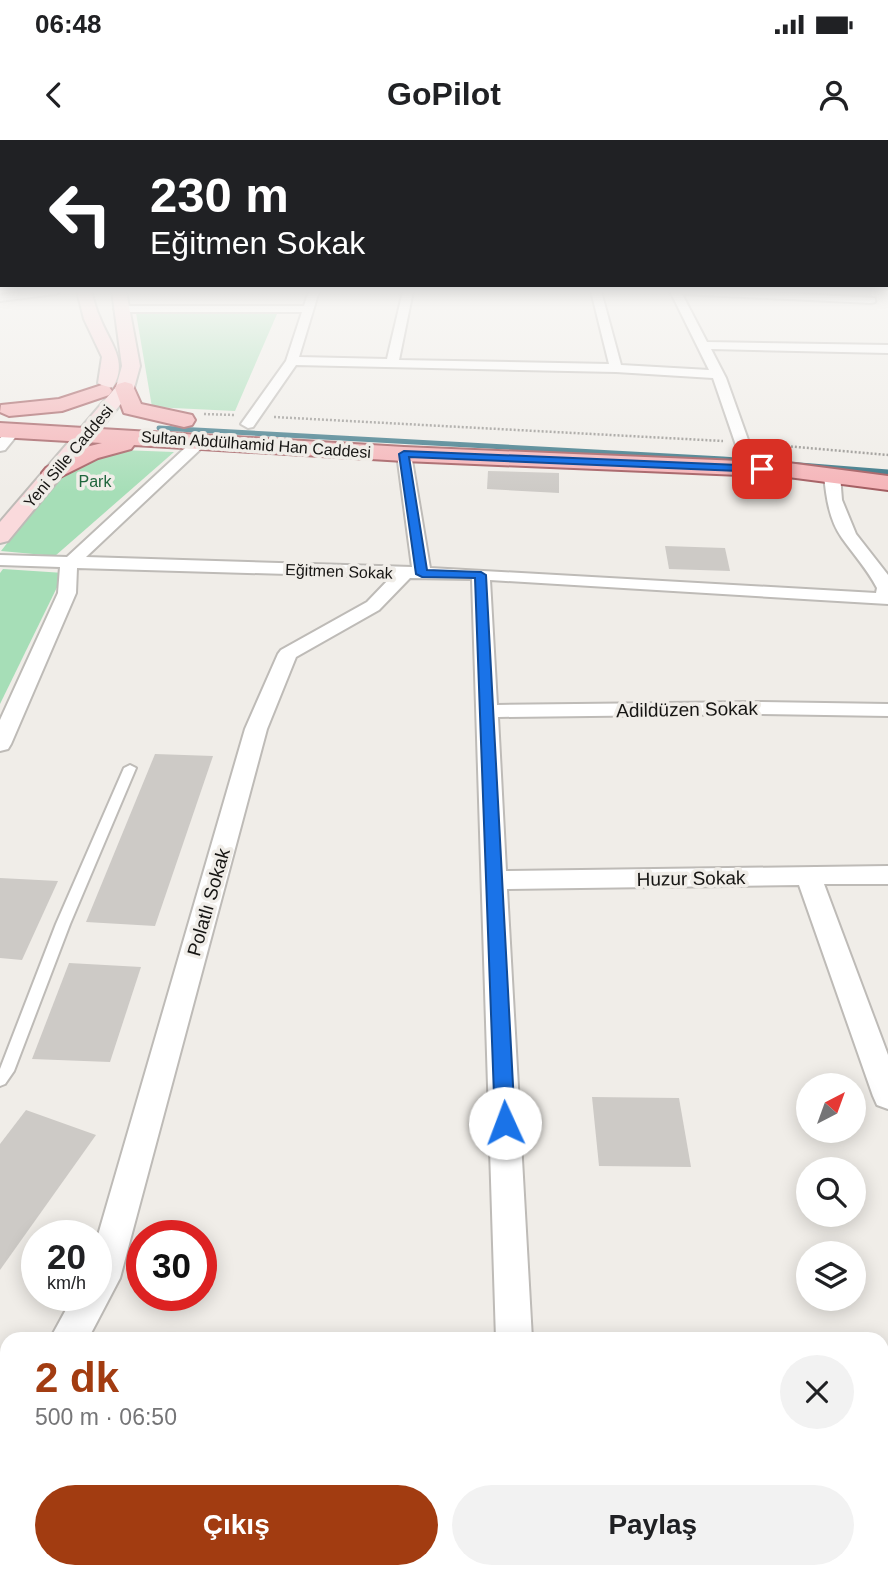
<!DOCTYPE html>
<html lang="tr">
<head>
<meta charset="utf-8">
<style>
	:root { --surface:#fff; --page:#f2f2f2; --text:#202124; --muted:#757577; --accent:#a23c11 }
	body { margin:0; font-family:Helvetica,sans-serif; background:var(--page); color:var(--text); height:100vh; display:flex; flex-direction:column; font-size:26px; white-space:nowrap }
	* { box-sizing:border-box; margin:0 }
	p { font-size:23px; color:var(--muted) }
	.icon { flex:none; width:38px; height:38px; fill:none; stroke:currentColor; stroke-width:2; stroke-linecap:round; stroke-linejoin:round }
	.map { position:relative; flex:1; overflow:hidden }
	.sheet { position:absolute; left:0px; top:1192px; width:889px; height:247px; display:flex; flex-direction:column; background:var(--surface); border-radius:21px 21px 0 0; box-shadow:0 4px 18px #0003 }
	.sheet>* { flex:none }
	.top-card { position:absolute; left:0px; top:0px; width:889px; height:147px; box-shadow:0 4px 18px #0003; background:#202124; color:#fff; overflow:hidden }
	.needle { width:46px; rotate:41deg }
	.fabs { position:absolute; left:796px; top:933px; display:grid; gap:14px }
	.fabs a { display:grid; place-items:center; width:70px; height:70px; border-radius:50%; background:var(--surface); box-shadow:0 4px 18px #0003; font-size:35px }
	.speed { position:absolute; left:21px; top:1080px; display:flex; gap:14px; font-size:35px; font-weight:700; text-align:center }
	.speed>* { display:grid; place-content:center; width:91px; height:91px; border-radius:50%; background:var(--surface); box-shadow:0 4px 18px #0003; line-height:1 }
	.speed small { font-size:18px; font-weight:400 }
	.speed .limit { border:10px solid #d22; background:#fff; color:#111 }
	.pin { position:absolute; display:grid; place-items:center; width:60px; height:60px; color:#fff; margin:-30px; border-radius:14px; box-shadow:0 4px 10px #0006 }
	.me { position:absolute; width:77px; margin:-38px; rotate:358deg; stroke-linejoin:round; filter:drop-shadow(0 0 5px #0008) }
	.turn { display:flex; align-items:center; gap:24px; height:147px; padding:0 35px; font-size:32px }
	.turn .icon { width:91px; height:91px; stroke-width:2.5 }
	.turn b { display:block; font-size:49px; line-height:60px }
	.round { display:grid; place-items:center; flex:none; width:74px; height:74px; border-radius:37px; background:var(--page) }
	.summary { display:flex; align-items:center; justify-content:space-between; height:119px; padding:0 35px }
	h1 { font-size:42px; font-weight:700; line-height:52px; color:var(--accent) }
	.action { display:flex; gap:14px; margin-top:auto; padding:14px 35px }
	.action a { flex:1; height:80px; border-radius:42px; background:var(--accent); color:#fff; font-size:28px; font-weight:700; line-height:80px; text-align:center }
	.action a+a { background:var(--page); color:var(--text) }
	.status { display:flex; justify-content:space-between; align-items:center; height:49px; padding:0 35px; background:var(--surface); direction:ltr }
	.status svg { height:19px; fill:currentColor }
	header { display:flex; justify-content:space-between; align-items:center; height:91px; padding:0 35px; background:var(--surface); font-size:32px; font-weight:700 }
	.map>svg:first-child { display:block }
	.green { fill:#a6deb7 }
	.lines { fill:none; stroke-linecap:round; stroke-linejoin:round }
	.stream { stroke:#397686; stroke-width:5 }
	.building { fill:#cdcac6 }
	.service-casing { stroke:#bebbb7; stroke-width:4 }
	.minor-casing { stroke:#bebbb7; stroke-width:4 }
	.tertiary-casing { stroke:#bebbb7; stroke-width:3 }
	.secondary-casing { stroke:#bebbb7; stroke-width:4 }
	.primary-casing { stroke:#a35c60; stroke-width:4 }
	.path { stroke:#93918d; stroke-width:2.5; stroke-dasharray:2 2; stroke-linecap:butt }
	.service { fill:#fff; fill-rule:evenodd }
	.minor { fill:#fff; fill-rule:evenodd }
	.tertiary { fill:#fff; fill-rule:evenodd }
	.secondary { fill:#fadadc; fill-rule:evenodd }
	.primary { fill:#f5b4b8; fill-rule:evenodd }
	.route { fill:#1a73e8; stroke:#114b97; stroke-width:2 }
	.labels { text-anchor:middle; stroke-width:7; stroke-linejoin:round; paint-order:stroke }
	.far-street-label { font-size:16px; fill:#161513; stroke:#f0ede8 }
	.far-park-label { font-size:16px; fill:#21663d; stroke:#f0ede8 }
	.street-label { font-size:19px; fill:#161513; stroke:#f0ede8 }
</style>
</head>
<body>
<div class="status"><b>06:48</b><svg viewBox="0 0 49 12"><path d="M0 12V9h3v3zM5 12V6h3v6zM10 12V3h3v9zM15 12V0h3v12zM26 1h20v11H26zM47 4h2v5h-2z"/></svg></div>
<header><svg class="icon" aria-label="back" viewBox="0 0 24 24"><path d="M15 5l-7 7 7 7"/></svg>GoPilot<svg class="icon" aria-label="person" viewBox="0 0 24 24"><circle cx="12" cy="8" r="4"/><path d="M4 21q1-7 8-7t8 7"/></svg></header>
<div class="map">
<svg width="888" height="1438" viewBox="0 0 888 1438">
	<rect width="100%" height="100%" fill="#f0ede8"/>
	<g class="green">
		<path d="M136,173L277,174L235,271L152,267Z"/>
		<path d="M94,309L174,312L55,416L1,411L78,313Z"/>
		<path d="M3,429L64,433L0,564V433Z"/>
	</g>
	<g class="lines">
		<path class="stream" d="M159,288L723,319L888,332"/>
	</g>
	<g class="building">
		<path d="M488,331L559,333V353L487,349Z"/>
		<path d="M665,406L725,408L730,431L669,429Z"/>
		<path d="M155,614L213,616L155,786L86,782Z"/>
		<path d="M0,738L58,741L22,820L0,818Z"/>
		<path d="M69,823L141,827L110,922L32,919Z"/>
		<path d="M592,957L679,958L691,1027L599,1026Z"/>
		<path d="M26,970L96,995L0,1130V1004Z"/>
	</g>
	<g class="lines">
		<g class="service-casing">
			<path id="service" d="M130,625L136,628L70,784L14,931L5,944L0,946V929L56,784L124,628Z"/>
		</g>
		<g class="minor-casing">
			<g id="minor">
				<path d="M30,151H60L55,154L0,161V155Z"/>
				<path d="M309,151H319L299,217L387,219L403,151H413L399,220L609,224L591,151H601L621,225L709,230L670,151H749L875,158V162L871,163L682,154L707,202L888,205V213L711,209L726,238L752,311L745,315L738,311L713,238L616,232L296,225L253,287L248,288L241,284L286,221L302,172H120L114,169L120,166H304Z"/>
				<path d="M11,290L18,294L5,310L0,311V298Z"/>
				<path d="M202,296L207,297L209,300L207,303L86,417L412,427L397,314L404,310L411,314L430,428L876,453L877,448C867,429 854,415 842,398C829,380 826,356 824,335L832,330L840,335L842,360L856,394L888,435V464L490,440L497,565L757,562L888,564V576L757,574L498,577L506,731L888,726V744H824L888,915V969L877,965L873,956L799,745L507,749L532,1199H496L472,439L410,438L379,470L296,517L267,589L120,1138L88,1199H50L74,1155H96V1102L245,589L278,514L281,510L367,462L391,437L77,428L76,453L11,604L8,609L0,611V580L58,453L60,427L0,425V415L67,417L197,297Z"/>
				<path d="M7,1233V1274L0,1277V1236Z"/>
				<rect x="503" y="1432" width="42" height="6"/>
			</g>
		</g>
		<g class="tertiary-casing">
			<g id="tertiary">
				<path d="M0,1323L7,1326V1382L0,1379Z"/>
				<path d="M29,1432H81L83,1438H31Z"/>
			</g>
		</g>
		<g class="secondary-casing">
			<g id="secondary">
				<path d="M77,151H91C94,160 96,170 100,178C109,202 129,221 113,247L107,248L98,243L102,217L84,179Z"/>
				<path d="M112,151H126L140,226L134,248L8,401L0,403V382L116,247L122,226Z"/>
			</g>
		</g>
		<g class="primary-casing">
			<g id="primary">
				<path d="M125,242L132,244L141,264L192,275L195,280L192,285L184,287L124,273L115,248L118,244Z"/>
				<path d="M102,245L109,247L112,251L109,255L62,271L9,276L0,272L1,265L59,259Z"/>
				<path d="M0,283L404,307L788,323L888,336V350L788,337L404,321L134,305L131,309L98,318L54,340L46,338L42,333L46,328L82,308L102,303L0,297Z"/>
			</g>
		</g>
		<g class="path">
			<path d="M204,274L234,275"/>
			<path d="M274,277L723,301"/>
			<path d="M763,304L888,315"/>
		</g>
		<use href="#service" class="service"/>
		<use href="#minor" class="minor"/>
		<use href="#tertiary" class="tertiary"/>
		<use href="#secondary" class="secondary"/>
		<use href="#primary" class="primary"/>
	</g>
	<linearGradient id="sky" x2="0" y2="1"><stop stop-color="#68acd5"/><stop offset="0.43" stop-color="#f8f7f5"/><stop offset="1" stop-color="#f8f7f5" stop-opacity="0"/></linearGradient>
	<rect width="888" height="352" fill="url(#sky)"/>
	<path class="route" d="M404,311L762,326L767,329L762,332L409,317L427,430L481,432L486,435L515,983L512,989L505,992L498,989L495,983L475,438L422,437L416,434L399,314Z"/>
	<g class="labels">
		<g class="far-street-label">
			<text transform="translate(256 304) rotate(4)" y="6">Sultan Abdülhamid Han Caddesi</text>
			<text transform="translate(68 316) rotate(-50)" y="6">Yeni Sille Caddesi</text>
			<text transform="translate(339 431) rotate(2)" y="6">Eğitmen Sokak</text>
		</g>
		<g class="far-park-label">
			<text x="95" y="347">Park</text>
		</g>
		<g class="street-label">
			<text transform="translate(687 569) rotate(-1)" y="7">Adildüzen Sokak</text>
			<text transform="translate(691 738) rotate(-1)" y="7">Huzur Sokak</text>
			<text transform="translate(208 762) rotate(-74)" y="7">Polatlı Sokak</text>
		</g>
	</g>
</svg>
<div class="fabs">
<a><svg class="needle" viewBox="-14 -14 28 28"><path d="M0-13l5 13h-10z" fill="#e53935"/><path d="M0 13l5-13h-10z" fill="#757577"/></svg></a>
<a><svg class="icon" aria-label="search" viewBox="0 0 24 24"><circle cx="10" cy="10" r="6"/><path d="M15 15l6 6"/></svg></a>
<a><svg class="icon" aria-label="layers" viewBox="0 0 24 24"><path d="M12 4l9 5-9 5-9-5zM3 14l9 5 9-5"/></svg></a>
</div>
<div class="speed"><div>20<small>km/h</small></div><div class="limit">30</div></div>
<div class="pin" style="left:762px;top:329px;background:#d93025"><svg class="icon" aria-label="arrive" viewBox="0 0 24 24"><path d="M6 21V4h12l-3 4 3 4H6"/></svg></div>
<svg class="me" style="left:505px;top:983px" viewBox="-20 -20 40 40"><circle r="19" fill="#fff"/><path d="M0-13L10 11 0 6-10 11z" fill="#1a73e8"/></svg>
<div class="top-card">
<div class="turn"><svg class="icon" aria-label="left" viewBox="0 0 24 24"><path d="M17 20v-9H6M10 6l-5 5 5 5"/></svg><div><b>230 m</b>Eğitmen Sokak</div></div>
</div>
<section class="sheet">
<div class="summary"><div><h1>2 dk</h1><p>500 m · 06:50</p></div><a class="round"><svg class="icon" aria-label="close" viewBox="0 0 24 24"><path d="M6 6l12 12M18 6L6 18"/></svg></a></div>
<div class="action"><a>Çıkış</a><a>Paylaş</a></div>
</section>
</div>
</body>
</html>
